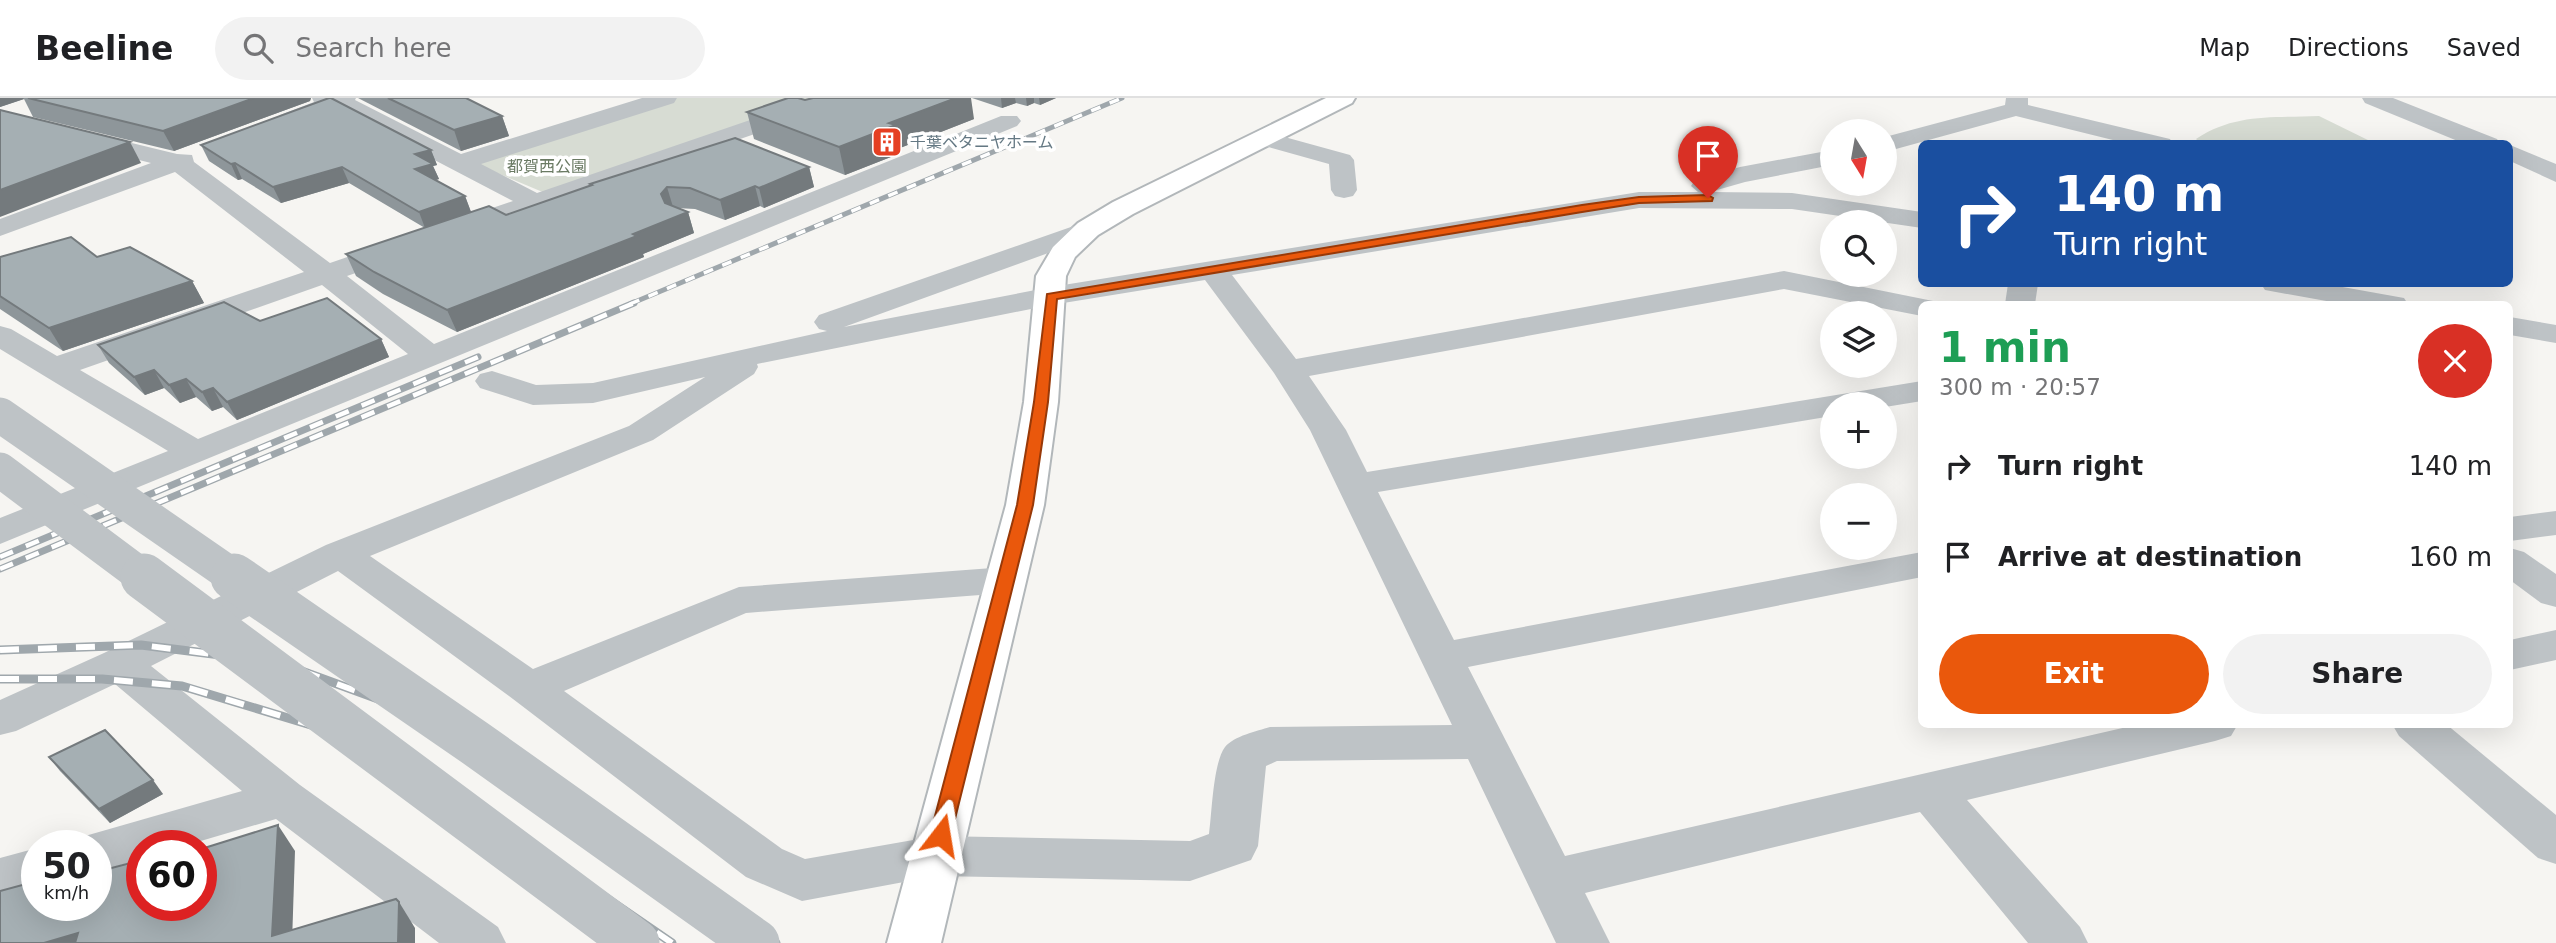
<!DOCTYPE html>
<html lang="en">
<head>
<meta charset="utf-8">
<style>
	:root { --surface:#fff; --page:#f2f2f2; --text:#202124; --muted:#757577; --line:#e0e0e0; --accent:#ea580c }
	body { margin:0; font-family:"DejaVu Sans","Noto Sans JP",sans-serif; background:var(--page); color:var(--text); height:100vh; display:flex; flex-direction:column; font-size:26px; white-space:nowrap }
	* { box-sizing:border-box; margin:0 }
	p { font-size:23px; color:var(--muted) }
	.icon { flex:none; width:38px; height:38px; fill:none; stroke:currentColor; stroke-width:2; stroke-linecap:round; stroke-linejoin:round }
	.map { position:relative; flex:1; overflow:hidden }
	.side { position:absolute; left:1918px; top:203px; width:595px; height:427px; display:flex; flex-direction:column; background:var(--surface); border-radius:10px; box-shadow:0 7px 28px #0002 }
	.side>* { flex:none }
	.banner { position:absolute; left:1918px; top:42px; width:595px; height:147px; border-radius:10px; box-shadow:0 7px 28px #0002; background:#1a4fa0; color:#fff; overflow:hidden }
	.needle { width:46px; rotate:169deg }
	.controls { position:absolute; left:1820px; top:21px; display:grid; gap:14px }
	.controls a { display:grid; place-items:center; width:77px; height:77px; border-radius:50%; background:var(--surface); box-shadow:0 7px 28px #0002; font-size:35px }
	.speed { position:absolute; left:21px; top:732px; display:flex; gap:14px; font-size:35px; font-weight:700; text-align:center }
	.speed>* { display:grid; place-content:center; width:91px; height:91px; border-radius:50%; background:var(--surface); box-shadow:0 7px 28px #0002; line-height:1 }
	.speed small { font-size:18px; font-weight:400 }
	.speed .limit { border:10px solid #d22; background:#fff; color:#111 }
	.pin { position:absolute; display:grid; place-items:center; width:60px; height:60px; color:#fff; margin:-72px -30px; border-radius:50% 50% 50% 0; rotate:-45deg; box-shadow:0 0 7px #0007 }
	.pin .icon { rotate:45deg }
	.me { position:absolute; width:77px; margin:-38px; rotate:14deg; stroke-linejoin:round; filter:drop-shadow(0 0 5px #0008) }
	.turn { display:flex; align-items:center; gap:24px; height:147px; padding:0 21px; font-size:32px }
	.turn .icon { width:91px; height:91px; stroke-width:2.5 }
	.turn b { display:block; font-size:49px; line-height:60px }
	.round { display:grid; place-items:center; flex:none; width:74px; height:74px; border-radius:37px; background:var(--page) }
	.summary { display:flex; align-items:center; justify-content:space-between; height:119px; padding:0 21px }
	h1 { font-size:42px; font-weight:600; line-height:52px; color:#1e9e55 }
	.action { display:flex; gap:14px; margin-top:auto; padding:14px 21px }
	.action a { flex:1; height:80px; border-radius:42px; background:var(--accent); color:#fff; font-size:28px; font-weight:600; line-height:80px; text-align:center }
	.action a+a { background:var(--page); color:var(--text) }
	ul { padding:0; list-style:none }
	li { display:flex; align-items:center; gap:21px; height:91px; padding:0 21px }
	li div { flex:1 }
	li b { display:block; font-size:26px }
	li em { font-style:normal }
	header { display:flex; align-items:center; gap:42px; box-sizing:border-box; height:98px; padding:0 35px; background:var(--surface); border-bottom:2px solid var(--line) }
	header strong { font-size:33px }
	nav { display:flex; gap:38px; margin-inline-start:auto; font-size:24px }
	.search { width:490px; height:63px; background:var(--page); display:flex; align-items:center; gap:18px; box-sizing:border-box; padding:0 24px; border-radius:38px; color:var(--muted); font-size:26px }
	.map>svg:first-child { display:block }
	.green { fill:#d7dcd3 }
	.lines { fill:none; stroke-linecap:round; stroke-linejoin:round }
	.major-casing { stroke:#b2b7ba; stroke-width:4 }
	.minor { fill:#bec3c6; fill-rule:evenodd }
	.major { fill:#fff; fill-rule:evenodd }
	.rail-far2-casing { stroke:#9fa7ac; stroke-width:5 }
	.rail-far1-casing { stroke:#9fa7ac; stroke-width:7 }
	.rail-casing { stroke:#9fa7ac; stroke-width:9 }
	.rail-far2 { stroke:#fff; stroke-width:3.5; stroke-dasharray:10; stroke-linecap:butt }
	.rail-far1 { stroke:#fff; stroke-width:4.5; stroke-dasharray:14; stroke-linecap:butt }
	.rail { stroke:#fff; stroke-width:6; stroke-dasharray:19; stroke-linecap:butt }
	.minor-bridge-far1 { stroke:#bec3c6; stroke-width:35 }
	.minor-bridge { stroke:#bec3c6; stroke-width:47 }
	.wall { fill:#8e969a }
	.shaded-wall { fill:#747a7d }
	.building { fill:#a5afb3; stroke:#747a7d; stroke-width:2 }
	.route { fill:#ea580c; stroke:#983908; stroke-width:2 }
	.labels { text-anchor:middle; stroke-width:7; stroke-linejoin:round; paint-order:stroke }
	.far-poi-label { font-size:16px; fill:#647883; stroke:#fff; text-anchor:start }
	.far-park-label { font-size:16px; fill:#6a7a63; stroke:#fff }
</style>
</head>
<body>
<header>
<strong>Beeline</strong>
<div class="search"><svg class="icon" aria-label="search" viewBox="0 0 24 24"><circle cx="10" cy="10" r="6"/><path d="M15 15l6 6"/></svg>Search here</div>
<nav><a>Map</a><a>Directions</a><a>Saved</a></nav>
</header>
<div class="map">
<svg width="2556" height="845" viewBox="0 0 2556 845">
	<rect width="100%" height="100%" fill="#f6f5f2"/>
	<g class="green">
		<path d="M677,0H824L545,95L478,67L484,61Z"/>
		<path d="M2319,18L2374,45L2201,46L2196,41C2235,15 2273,20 2319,18Z"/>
	</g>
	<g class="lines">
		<g class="major-casing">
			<path id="major" d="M1326,0H1355L1352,5L1133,116L1098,137L1075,159L1066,178L1058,304L1044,407L941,845H887L1006,407L1024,304L1036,178L1053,149L1078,125L1113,104Z"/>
		</g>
		<g class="minor">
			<path d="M312,0H356L355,2L461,56L642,0H677L674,5L481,66L537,95L814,0H847L844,5L455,140L445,138L441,132L445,126L513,103L337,11L296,27H280L276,22L280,17L314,4Z"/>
			<path d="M2006,0H2028V7L2170,41L2173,46H2129L2016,18L1885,54V39L2005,7Z"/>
			<path d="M2362,0H2393L2497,41L2500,46H2465L2365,5Z"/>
			<path d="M0,13L177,56L192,57L194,64L330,165L391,144L401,141L411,144L415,150L411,156L347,178L434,246L1001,18H1017L1021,23L1017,28L0,446V420L168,353L0,251V228L11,231L57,258L304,174L175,74L0,138V121L151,65L0,27ZM322,187L408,256L198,341L80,272Z"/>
			<path d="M1263,33L1350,57L1354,62L1357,92L1353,98L1344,100L1335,98L1331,92L1329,66L1254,45L1251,40L1254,35Z"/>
			<path d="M2510,47L2556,66V84L2510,63Z"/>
			<path d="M1832,52V67L1745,84L1710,94L1792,95L1922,114V130L1792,111L1639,110L1232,177L1296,261L1784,173L1933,203L1936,206H1922V218L1784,191L1309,278L1346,332L1367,374L1922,283V303L1885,309V306H1832V318L1378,394L1454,542L1922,454V479L1468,569L1565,758L2140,626H2238L2231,638L2215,643L1967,702L2080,829L2088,845H2028L1920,714L1585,795L1610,845H1556L1468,661L1277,663L1266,668L1258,748L1251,762L1190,783L936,778L802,803L746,779L513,601L338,473L151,568L300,687L498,829L506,845H439L276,721L187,747H142V761L96,774V747H74L78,740L242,693L115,586L16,633L0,637V602L104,555L326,447L629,328L705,279L593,305L533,307L480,290L475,283L480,276L492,273L536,287L593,285L827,233L819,231L814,224L819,217L1088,123L1098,125L1102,131L1098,137L844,229L1051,189L1639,94H1698L1691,88L1695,82L1740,69ZM1205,182L1274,275L1310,332L1452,627L1270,629C1257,633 1234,638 1225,649C1213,665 1212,715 1209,736L1190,743L936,738L805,761L782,751L564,593L746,515L1006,495L1020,491L1026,482L1020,473L1006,469L739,489L533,571L370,458L653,342L754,276L758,269L757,266L1051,207Z"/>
			<path d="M2008,186H2038L2035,206H2005Z"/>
			<path d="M2261,186H2326L2404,200L2408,206H2343L2265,192Z"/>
			<path d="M2510,219L2556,227V245L2510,237Z"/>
			<path d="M2556,413V437L2510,443V419Z"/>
			<path d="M2510,450L2524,454L2556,476V509L2541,505L2510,482Z"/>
			<path d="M2556,532V562L2510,572V542Z"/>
			<path d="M2392,626H2446L2556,717V766L2538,760L2399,638Z"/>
			<path d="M37,750V792L0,802V760Z"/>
		</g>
		<use href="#major" class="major"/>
		<g class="rail-far2-casing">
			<path id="rail-far2" d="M630,206L1122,0"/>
		</g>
		<g class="rail-far1-casing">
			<g id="rail-far1">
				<path d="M0,459L478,259"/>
				<path d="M0,471L634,205"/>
			</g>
		</g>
		<g class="rail-casing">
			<g id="rail">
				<path d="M0,552L141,547L277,564L419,616L776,845"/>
				<path d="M0,581H102L182,588L344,637L427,677L672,845"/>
			</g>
		</g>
		<use href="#rail-far2" class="rail-far2"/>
		<use href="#rail-far1" class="rail-far1"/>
		<use href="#rail" class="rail"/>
		<g class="minor-bridge-far1">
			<path d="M0,317L237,481"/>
			<path d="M0,372L146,481"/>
		</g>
		<g class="minor-bridge">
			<path d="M144,479L636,845"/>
			<path d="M234,479L475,645L756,845"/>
		</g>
	</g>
	<g class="wall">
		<path d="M0,0H311L310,3L174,53L33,19L24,1L0,9Z"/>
		<path d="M358,0H466L502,18L509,38L461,53Z"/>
		<path d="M972,0H1056L1040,7L1034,5L1027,8L1016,5L1002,10Z"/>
		<path d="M805,2L974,21L900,50L901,55L845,77L754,41L747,14Z"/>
		<path d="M201,47L431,52L437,67L433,68L439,81L436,82L465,98L471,114L506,117L590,88V86L809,69L814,89L764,110L760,108L725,122L695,111L676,110L688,114L694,135L643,156L644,159L457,234L383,196L356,178L346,156L425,130L349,85L281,105L242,81L238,82L209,63Z"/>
		<path d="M0,159H97L192,183L204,205L63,253L0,211Z"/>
		<path d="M260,223L381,241L389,259L237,322L223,309L212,313L196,299L180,305L164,290L145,297L109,265L98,247Z"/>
		<path d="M49,659L163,696L110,725L60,673Z"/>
	</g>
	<g class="shaded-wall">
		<path d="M0,0H23L24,1L0,9Z"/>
		<path d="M254,0H311L310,3L174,53L163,33Z"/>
		<path d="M956,0H971L974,21L900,50L901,55L845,77L839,49L889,25Z"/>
		<path d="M1001,0H1015L1016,5L1002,10Z"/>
		<path d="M1026,0H1034V5L1027,8Z"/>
		<path d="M1039,0H1056L1040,7Z"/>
		<path d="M502,18L509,38L461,53L454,32Z"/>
		<path d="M130,44L141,65L0,119V92Z"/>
		<path d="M431,52L437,67L433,68L439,81L422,86L415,71V56Z"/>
		<path d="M235,65L242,81L238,82L231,66Z"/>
		<path d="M342,69L349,85L281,105L273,89Z"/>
		<path d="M809,69L814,89L764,110L759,90Z"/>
		<path d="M755,88L760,108L725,122L720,102Z"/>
		<path d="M667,89L673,109L667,117L661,96Z"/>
		<path d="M465,98L471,114L425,130L419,114Z"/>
		<path d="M688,114L694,135L643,156L644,159L457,234L447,212Z"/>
		<path d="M192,183L204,205L63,253L49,230Z"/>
		<path d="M381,241L389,259L237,322L227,304Z"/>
		<path d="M154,272L164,290L145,297L134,279Z"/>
		<path d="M186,281L196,299L180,305L169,287Z"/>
		<path d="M213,290L223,309L212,313L202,294Z"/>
		<path d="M153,682L163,696L110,725L99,711Z"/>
		<path d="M278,727L295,753L292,845L272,838Z"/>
		<path d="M399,804L415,830V845H398Z"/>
		<path d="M78,835L86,845H44Z"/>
	</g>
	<g class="building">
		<path d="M28,0H254L163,33Z"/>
		<path d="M329,0H331L431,52L415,56L433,66L415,71L465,98L419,114L342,69L273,89L235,65L231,66L201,47Z"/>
		<path d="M388,0H466L502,18L454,32Z"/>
		<path d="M788,0H798L805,2L813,0H956L889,25L896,27L839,49L747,14Z"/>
		<path d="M0,12L130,44L0,92Z"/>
		<path d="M735,40L809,69L759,90L755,88L720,102L690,90L667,89L661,96L665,105L688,114L633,136L637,138L447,212L374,174L346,156L489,108L506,117L592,87L590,86Z"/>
		<path d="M71,139L97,159L130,149L192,183L49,230L0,198V159Z"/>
		<path d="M327,200L381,241L227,304L213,290L202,294L186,281L169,287L154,272L134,279L98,247L224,204L260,223Z"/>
		<path d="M105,632L153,682L99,711L49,659Z"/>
		<path d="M278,727L272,838L396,801L399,804L398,845H75L78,835L44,845H0V793L37,783V807H96V774L142,762V807H201V751Z"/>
	</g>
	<path class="route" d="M1708,97L1713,100L1712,103L1639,105L1582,114L1057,201L1048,304L1033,407L951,737L948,743L941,746L933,743L930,737L1017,407L1034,304L1047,196L1582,107L1639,99Z"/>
	<defs>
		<g id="building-square" transform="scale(1.575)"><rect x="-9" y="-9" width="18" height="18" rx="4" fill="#e53f22" stroke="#fff"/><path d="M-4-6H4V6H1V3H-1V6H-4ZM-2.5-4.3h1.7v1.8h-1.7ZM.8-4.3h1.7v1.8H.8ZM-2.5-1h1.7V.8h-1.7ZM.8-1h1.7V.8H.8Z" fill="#fff"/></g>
	</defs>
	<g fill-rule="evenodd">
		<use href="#building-square" x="887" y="44"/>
	</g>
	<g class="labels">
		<g class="far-poi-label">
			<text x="910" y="50">千葉ベタニヤホーム</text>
		</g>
		<g class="far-park-label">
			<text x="547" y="74">都賀西公園</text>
		</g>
	</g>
</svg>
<div class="controls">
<a><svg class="needle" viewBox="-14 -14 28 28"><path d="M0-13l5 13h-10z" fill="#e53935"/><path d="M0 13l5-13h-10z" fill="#757577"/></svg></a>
<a><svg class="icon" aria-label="search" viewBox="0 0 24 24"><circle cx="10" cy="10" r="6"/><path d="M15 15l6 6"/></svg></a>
<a><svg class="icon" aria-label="layers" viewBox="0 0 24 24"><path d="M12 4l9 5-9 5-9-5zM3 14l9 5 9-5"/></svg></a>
<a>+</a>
<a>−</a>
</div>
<div class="speed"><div>50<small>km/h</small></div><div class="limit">60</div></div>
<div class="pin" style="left:1708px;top:100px;background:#d93025"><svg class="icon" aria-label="arrive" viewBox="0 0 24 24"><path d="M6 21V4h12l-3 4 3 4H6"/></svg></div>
<svg class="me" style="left:941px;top:737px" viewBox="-20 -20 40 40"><path d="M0-17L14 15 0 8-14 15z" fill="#ea580c" stroke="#fff" stroke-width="4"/></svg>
<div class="banner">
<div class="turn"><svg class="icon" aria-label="right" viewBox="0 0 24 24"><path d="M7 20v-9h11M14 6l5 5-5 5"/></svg><div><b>140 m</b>Turn right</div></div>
</div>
<section class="side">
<div class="summary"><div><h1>1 min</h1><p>300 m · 20:57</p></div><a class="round" style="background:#d93025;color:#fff"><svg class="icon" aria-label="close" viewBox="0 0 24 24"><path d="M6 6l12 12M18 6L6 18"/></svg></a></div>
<ul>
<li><svg class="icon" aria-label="right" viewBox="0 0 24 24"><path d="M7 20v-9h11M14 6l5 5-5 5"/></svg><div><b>Turn right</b></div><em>140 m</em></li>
<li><svg class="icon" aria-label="arrive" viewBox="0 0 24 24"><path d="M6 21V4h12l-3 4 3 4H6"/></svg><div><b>Arrive at destination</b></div><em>160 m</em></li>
</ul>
<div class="action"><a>Exit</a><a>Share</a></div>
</section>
</div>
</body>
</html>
